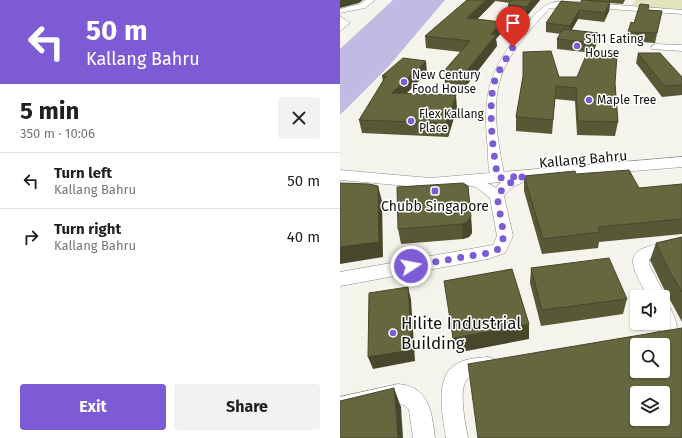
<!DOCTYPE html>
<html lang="en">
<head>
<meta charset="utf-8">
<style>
	:root { --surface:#fff; --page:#f2f2f2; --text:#202124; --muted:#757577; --line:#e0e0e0; --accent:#7c5bd5 }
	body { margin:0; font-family:"Fira Sans",sans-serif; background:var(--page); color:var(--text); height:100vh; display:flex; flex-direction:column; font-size:15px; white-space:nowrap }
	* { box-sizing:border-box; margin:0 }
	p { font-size:13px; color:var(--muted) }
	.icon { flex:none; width:22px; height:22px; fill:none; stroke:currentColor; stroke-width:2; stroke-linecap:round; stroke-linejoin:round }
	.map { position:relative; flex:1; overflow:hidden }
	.panel { display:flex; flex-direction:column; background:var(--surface); width:340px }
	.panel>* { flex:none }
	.top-card { background:#7c5bd5; color:#fff; overflow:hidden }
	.buttons { position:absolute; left:290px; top:290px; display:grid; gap:8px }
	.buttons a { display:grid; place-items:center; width:40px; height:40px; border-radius:4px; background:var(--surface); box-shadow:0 1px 3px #0004; font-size:20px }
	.pin { position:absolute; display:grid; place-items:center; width:34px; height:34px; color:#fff; margin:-41px -17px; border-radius:50% 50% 50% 0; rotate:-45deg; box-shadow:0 0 4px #0007 }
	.pin .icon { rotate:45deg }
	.me { position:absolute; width:44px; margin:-22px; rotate:79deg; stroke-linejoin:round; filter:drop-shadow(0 0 3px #0008) }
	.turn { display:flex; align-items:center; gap:14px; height:84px; padding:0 20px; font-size:18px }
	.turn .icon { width:52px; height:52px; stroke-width:2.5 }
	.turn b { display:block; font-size:28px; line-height:34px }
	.round { display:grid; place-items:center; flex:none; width:42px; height:42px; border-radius:4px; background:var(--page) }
	.overview { display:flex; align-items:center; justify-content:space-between; height:68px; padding:0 20px }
	h1 { font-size:24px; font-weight:700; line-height:30px }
	.button { display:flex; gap:8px; margin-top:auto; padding:8px 20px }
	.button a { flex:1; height:46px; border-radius:4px; background:var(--accent); color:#fff; font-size:16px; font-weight:700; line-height:46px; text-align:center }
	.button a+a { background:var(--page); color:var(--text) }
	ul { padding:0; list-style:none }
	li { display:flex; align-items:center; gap:12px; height:56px; padding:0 20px; border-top:1px solid var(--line) }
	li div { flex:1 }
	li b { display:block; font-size:15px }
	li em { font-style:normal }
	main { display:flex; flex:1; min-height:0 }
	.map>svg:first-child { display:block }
	.green { fill:#e2e2bd }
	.water { fill:#c1bbe3 }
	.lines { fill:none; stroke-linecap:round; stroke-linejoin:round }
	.minor-casing { stroke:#898a83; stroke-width:1 }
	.major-casing { stroke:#898a83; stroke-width:1 }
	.minor { fill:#fff; fill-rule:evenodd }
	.major { fill:#fff; fill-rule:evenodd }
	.wall { fill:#585836 }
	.shaded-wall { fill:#47472c }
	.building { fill:#66663f; stroke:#47472c; fill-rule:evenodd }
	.route { stroke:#7c5bd5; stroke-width:7; stroke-dasharray:0 12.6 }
	.poi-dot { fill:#7c5bd5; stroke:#fffffe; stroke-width:1.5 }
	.labels { text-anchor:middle; stroke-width:3; stroke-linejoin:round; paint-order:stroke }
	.far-poi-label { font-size:12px; fill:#121210; stroke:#fffffe; text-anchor:start }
	.street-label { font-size:14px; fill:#121210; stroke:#fffffe }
	.poi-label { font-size:14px; fill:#121210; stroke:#fffffe }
	.near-poi-label { font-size:17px; fill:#121210; stroke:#fffffe; text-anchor:start }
</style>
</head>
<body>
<main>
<section class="panel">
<div class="top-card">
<div class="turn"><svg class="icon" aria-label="left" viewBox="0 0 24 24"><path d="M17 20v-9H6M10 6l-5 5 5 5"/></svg><div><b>50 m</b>Kallang Bahru</div></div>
</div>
<div class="overview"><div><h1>5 min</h1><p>350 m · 10:06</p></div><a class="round"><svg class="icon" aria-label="close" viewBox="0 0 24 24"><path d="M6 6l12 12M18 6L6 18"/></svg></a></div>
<ul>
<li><svg class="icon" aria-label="left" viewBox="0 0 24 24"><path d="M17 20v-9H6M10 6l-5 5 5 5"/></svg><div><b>Turn left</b><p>Kallang Bahru</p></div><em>50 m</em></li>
<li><svg class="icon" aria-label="right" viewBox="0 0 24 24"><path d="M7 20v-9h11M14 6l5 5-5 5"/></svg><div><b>Turn right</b><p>Kallang Bahru</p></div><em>40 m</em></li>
</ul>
<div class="button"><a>Exit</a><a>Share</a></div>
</section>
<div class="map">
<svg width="342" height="438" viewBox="0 0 342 438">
	<rect width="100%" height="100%" fill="#f4f4ec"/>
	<path class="green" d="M295,0H342V9L291,7Z"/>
	<path class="water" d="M53,0H105L48,67L0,115V49Z"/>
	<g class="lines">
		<g class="minor-casing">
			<g id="minor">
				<path d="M26,0H35L25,8L0,13V9L20,4Z"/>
				<path d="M215,2H239L342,10V14L239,7L210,8C191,28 168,53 160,80C151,110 159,148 165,178L163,181H153C148,173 148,160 148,151C142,94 148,71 185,26C194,16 201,5 215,2Z"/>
				<path d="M0,16L10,23L0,31Z"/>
				<path d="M315,44L342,45V51L312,49L311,47Z"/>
				<path d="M184,172L189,173L191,176L189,179L171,188L164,196L173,236L165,253L148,259L0,286V272L153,245L157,236L150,198L136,187L119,184L117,181L119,178C132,175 145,181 156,188L161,182Z"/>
				<path d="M342,241V253L309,259V264L326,297L323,302V297H308C303,287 294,274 293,263C290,244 329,243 342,241Z"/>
				<path d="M323,304L329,306C339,323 342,339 323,346V345H309L306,340L309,334L320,331V323H323Z"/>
				<path d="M148,357L155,359L158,366L155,373C147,375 138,374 130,377C116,384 126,426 128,438H106C103,418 94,378 115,365C125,358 137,358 148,357Z"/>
				<path d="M58,384C89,386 92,412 95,438H73L69,410L64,405L58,404L0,419V397Z"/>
			</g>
		</g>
		<g class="major-casing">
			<path id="major" d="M342,157V167L90,188L0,180V170L90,178Z"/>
		</g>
		<use href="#minor" class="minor"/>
		<use href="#major" class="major"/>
	</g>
	<g class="wall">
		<path d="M127,0H200L186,17L168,15V5L170,3L155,1L137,19L162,32L156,39L157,46L126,86L105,83L104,71L121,52L86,48L85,36Z"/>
		<path d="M248,0H285L283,4L270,3L269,11L264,22L238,19L231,30L258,33L257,42L253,53L217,49V39L221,34L206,32V23L240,3L248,1Z"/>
		<path d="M308,10L322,11L315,43L286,41L288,32L294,23Z"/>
		<path d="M298,53L342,77V95L322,97L296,63Z"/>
		<path d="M87,73L67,93L117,108L108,137L22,133L19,120L43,82L42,76Z"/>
		<path d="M219,77L275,83L278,122L275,136L237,135L235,101L215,99L212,134L176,131V117L183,78Z"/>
		<path d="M236,174L299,188L342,184V234L259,242L258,248L202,254L184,191V176Z"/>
		<path d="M131,217L132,233L129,237L123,239L61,244L58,229Z"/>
		<path d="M342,237V322L322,285L310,260L316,243Z"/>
		<path d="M191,268L287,299L283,314L201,326L190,283Z"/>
	</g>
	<g class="shaded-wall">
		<path d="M0,0H23L19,3L0,8Z"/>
		<path d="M146,0H155V1L128,29L127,18Z"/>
		<path d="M192,0H200L186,17V7Z"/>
		<path d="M270,2L269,11L264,22L265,13Z"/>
		<path d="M239,10L238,19L229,35L230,26Z"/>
		<path d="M162,22V32L156,39L157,46L126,86L125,73L151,34Z"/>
		<path d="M258,33L257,42L253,53L254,43Z"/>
		<path d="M86,61L87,73L54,105L52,93Z"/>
		<path d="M116,95L117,108L108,137L106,123Z"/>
		<path d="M38,186L42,201L43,257L0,264V247Z"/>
		<path d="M131,217L132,233L129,237L123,239L122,224Z"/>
		<path d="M68,287L71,299L75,361L33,369L28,357Z"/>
		<path d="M189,324V339L116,353L113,338Z"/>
		<path d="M54,388L61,407L63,438H58Z"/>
	</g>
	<g class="building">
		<path d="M127,0H146L127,18L162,22L151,34L156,35L125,73L104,71L130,41L85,36Z"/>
		<path d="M172,0H192L186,7L168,5Z"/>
		<path d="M242,0L270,2L265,13L239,10L230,26L206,23L221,1L240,3Z"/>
		<path d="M300,4L309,5L308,10L322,11L317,33L288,32L291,22L294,23Z"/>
		<path d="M223,29L258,33L254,43L217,39Z"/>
		<path d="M211,51L219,77H237L247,53L277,56L275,83L278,122L238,121L236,88L216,86L213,120L176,117L183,76V52Z"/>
		<path d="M298,53H320L342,77V85L324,86Z"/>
		<path d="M63,58L86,61L52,93L116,95L106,123L19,120L46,76H42Z"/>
		<path d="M289,170L299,188L342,184V219L258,227L260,232L203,239L184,176L235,171L236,174Z"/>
		<path d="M0,183L29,184L38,186L39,242L0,247Z"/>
		<path d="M123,183L128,186L131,217L127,222L122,224L58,229L57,187Z"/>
		<path d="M342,237V292L327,267L316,243Z"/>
		<path d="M269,258L287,299L202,310L191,268Z"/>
		<path d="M172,269L189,324L113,338L104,281Z"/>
		<path d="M68,287L72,350L28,357L29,293Z"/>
		<path d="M342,328V438H138L128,364ZM297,345H323V371H297ZM297,393H323V419H297Z"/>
		<path d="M54,388L58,438H0V401Z"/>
	</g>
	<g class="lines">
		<path class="route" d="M71,266L148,253L159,249L164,236L157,196L166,185L184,176L158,178C153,155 147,102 155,80C159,69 167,58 173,47"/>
	</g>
	<g class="poi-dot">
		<circle cx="237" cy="46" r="4"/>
		<circle cx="64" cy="82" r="4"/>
		<circle cx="249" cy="100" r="4"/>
		<circle cx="71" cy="121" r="4"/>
		<rect x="91" y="187" width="8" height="8" rx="2"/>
		<circle cx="53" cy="333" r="4"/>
	</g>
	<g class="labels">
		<g class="far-poi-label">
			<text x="245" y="43">S111 Eating<tspan x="245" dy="14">House</tspan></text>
			<text x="72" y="79">New Century<tspan x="72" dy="14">Food House</tspan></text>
			<text x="257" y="104">Maple Tree</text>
			<text x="79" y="118">Flex Kallang<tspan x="79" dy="14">Place</tspan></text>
		</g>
		<g class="street-label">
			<text transform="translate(243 159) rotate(-5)" y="5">Kallang Bahru</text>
		</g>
		<g class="poi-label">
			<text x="95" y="211">Chubb Singapore</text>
		</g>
		<g class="near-poi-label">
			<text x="61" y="329">Hilite Industrial<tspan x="61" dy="20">Building</tspan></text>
		</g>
	</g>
</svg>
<div class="buttons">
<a><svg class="icon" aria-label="sound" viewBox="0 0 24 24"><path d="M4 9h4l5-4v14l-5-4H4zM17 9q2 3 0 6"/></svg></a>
<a><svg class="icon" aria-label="search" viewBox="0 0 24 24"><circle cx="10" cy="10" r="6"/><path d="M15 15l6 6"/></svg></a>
<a><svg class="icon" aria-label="layers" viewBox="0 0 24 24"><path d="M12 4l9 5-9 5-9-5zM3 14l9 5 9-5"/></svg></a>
</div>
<div class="pin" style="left:173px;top:47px;background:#d93025"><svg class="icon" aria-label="arrive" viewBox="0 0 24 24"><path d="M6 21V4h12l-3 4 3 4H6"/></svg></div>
<svg class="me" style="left:71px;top:266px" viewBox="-20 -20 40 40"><circle r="17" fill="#7c5bd5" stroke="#fff" stroke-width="3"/><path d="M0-11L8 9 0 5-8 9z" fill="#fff"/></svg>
</div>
</main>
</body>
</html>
